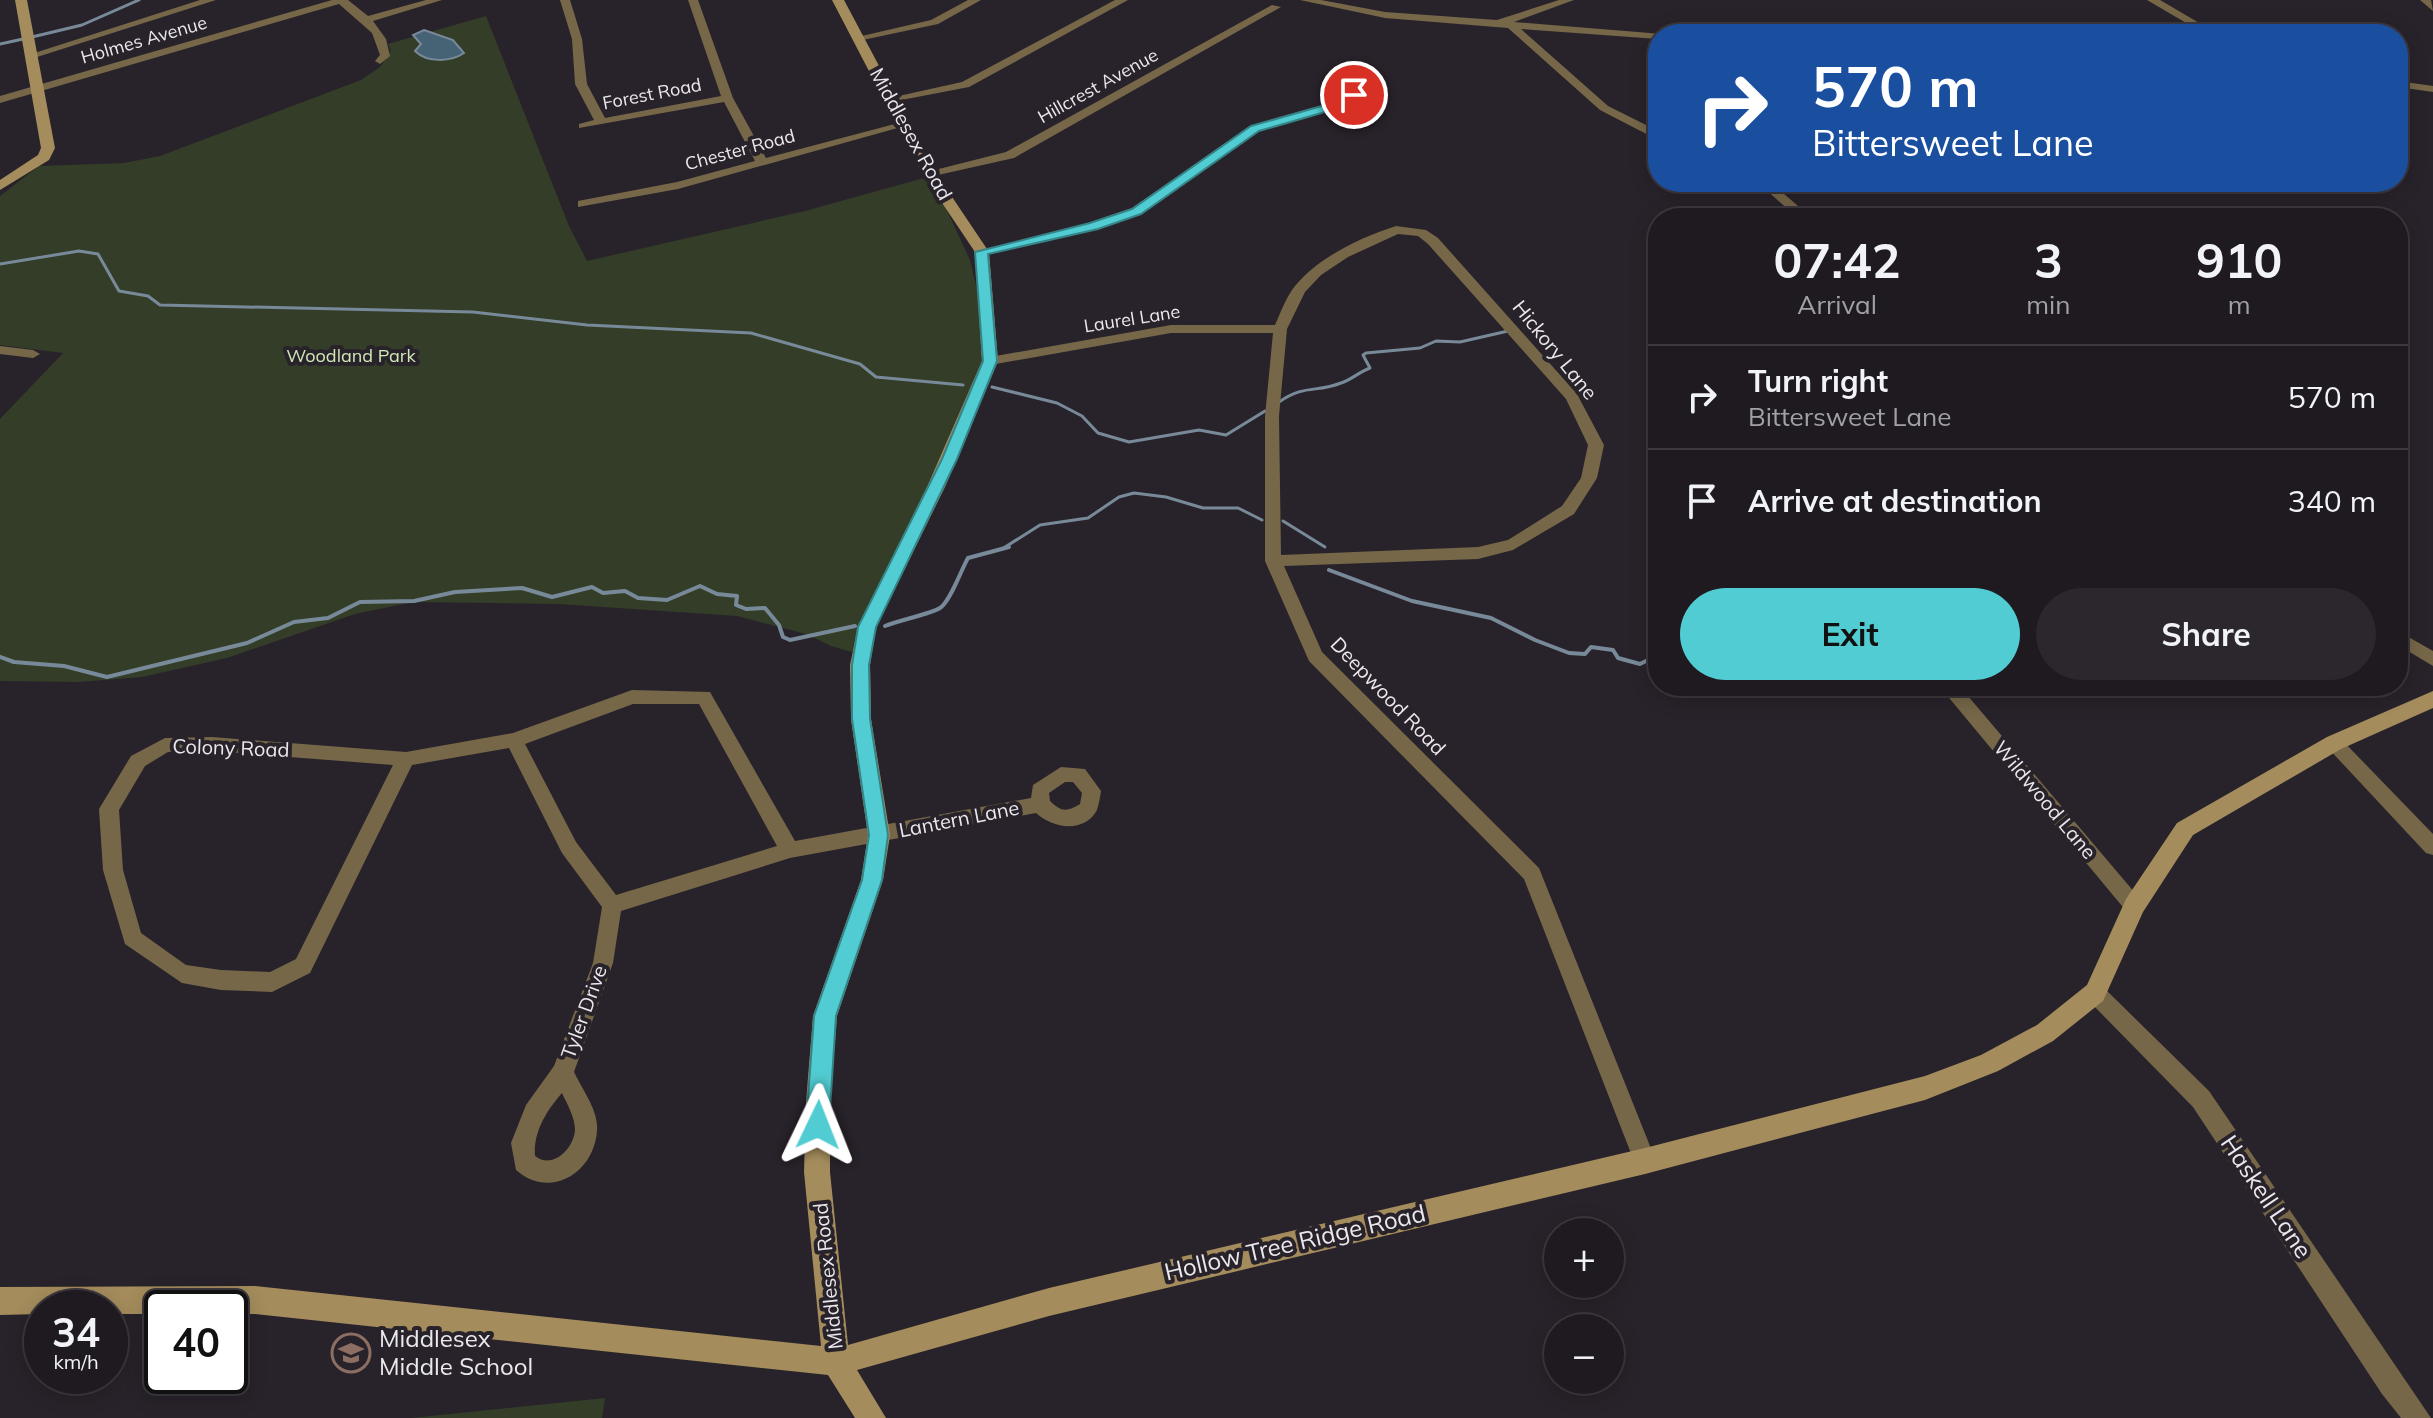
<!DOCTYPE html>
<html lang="en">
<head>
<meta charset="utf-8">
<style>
	:root { --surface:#1e1a20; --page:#2b272d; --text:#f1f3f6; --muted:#a1a1a5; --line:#3c383e; --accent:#51ccd2 }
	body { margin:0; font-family:Mulish,sans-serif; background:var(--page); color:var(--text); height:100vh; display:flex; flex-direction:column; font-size:30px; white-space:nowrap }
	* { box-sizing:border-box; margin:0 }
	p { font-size:26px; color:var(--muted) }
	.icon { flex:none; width:44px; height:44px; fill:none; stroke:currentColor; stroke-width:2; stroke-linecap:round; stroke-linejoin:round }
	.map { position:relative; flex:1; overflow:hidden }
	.sheet { position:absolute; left:1648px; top:208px; width:760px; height:488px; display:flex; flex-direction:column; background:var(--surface); border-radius:32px; box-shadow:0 4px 20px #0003,0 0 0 2px var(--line) }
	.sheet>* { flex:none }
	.top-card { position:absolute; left:1648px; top:24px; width:760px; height:168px; border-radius:32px; box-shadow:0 4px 20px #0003,0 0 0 2px var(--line); background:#1a4fa0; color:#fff; overflow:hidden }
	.tools { position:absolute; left:1544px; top:1218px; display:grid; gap:16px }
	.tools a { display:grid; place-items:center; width:80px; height:80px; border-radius:50%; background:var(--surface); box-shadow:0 4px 20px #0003,0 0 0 2px var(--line); font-size:40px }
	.speed { position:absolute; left:24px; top:1290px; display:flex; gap:16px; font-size:40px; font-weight:700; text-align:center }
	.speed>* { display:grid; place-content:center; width:104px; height:104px; border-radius:50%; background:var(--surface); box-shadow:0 4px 20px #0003,0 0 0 2px var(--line); line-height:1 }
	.speed small { font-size:20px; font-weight:400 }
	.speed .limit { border:4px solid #111; border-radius:12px; background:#fff; color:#111 }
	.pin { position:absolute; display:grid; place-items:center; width:68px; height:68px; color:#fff; margin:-34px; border:4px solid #fff; border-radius:50%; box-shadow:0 2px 8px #0007 }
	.me { position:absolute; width:88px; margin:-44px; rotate:2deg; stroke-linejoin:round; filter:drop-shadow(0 0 6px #0008) }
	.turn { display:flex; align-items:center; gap:28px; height:168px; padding:0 32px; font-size:36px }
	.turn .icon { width:104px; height:104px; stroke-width:2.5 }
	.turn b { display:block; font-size:56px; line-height:68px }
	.eta { display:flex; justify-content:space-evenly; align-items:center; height:136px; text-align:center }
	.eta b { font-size:48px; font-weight:700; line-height:56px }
	.button { display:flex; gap:16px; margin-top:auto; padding:16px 32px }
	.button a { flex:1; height:92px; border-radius:48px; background:var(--accent); color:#111; font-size:32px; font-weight:700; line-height:92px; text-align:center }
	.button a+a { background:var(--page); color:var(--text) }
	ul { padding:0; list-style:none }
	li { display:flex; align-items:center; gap:24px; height:104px; padding:0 32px; border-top:2px solid var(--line) }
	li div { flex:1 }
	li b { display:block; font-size:30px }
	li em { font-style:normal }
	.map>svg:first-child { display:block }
	.green { fill:#333d28 }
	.water { fill:#466275; stroke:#788a99; stroke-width:2 }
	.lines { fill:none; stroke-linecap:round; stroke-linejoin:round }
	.stream-far1 { stroke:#788a99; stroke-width:3 }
	.stream { stroke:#788a99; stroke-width:4 }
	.street { fill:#766749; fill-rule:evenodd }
	.secondary { fill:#a48c5c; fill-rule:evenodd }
	.route { fill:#51ccd2; stroke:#358588; stroke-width:2 }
	.labels { text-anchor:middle; stroke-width:8; stroke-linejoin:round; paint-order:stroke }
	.far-street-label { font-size:18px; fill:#ebe8ed; stroke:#28232a }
	.far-park-label { font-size:18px; fill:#cfe8b4; stroke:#28232a }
	.street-label { font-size:20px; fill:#ebe8ed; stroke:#28232a }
	.near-street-label { font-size:24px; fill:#ebe8ed; stroke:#28232a }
	.near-poi-label { font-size:24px; fill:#ebe8ed; stroke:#28232a; text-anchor:start }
</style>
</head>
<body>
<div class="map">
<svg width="2433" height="1418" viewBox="0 0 2433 1418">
	<rect width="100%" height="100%" fill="#28232a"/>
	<g class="green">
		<path d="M486,16L569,226L587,261L805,211L931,176L970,260L979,298L984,360L864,649L852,652L831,646L806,634L737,616L558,604L413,602L355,614L227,658L142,677L79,682L0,681V419L63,353L0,345V196L39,166L124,163L160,156L361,80L380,67L391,51L388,44Z"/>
		<path d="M605,1398L602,1418H412Z"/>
	</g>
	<path class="water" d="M424,30L453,40L464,53C451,62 427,63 415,51L421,44L413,35Z"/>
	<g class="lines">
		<g class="stream-far1">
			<path d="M32,37L82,25L139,0"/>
			<path d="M0,44L23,39"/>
			<path d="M0,264L79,251L98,254L119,291L148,296L160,305L473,312L587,325L751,333L860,364L876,377L963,385"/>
			<path d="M1525,328L1534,325"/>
			<path d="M992,387L1057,403L1082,416L1098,433L1129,442L1199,430L1226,435L1265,411"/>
			<path d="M1279,402C1305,384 1316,393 1341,383C1351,380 1359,372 1370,368L1363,355L1366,353L1420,348L1436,341L1460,342L1508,331"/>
			<path d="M1283,521L1325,547"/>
			<path d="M1002,549L1040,525L1088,518L1119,497L1134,493L1166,497L1203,508H1238L1262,520"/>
		</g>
		<g class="stream">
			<path d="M1329,570L1412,601L1491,618L1535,640L1569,653L1585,654L1591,647L1613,650L1618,658L1640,664L1658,655"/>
			<path d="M885,626C897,621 933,613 940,608C950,602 961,570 968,558L1009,547"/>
			<path d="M0,657L14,662L64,666L107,677L247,643L294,622L328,618L360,602L414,601L455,592L522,588L552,597L592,587L603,593L625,591L638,598L667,600L700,586L717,594L737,596L736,605L746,609L765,608L779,625L783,637L790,640L855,626"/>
		</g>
		<g class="street">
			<path d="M200,0H216L34,58L25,56Z"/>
			<path d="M332,0H348L368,16L426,0H442L373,21L386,39L390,56L380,64L375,61L380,55L372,33L339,4L0,103V96Z"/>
			<path d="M560,0H570L582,39L587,84L605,118L721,96L688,0H698L733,98L766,158L906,121L912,124L678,189L578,207V201L677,182L755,161L724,102L579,128V124L594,120L575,84L572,39Z"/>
			<path d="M968,0H981L938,24L858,41L853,38L931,20Z"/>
			<path d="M1115,0H1128L969,87L891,102L885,99L962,82Z"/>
			<path d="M1300,0H1321L1385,12L1497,20L1559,0H1574L1514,22L1662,34H1658V39L1521,29L1608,106L1658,131V140L1600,110L1508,28L1385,18Z"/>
			<path d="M2147,0H2160L2218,34H2205Z"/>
			<path d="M2420,0H2431L2433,11Z"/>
			<path d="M1272,5L1281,7L1014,158L929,177L923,173L1006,152Z"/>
			<path d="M2398,81L2433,86V92L2398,87Z"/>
			<path d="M1346,91L1363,94L1371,103L1358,112L1335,108L1259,130L1140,214L1097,229L982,256L976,252L1089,223L1132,208L1251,126L1329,103L1330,97ZM1346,98L1359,102L1356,105L1340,103Z"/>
			<path d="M1757,182H1770L1812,218H1798Z"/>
			<path d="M1396,226L1426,230L1438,238L1577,394L1604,445L1597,478L1574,514L1513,550L1478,559L1284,566L1322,652L1539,868L1656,1161L1653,1169L1645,1172L1637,1169L1634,1161L1524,879L1309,661L1265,561V416L1273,333H1171L990,365L983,361L990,357L1171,325H1275C1281,312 1286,297 1295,286C1319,257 1361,237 1396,226ZM1398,234L1418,236L1428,244L1566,399L1588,445L1581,478L1562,506L1508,540L1478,547L1281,555L1279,416L1287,329L1305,292L1321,275L1348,257Z"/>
			<path d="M0,346L33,350L40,354L33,358L0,354Z"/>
			<path d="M2398,631L2433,651V666L2398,645Z"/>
			<path d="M1956,687L1962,689L2141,900L2144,906L2141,912L2134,915L2127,912L1950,699L1947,694L1950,689Z"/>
			<path d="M632,690L710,692L795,841L1031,798L1033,785L1061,767L1085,769L1101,791C1100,797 1099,804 1097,810C1084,834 1052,828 1036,813L790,858L621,911L613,963L574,1072C582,1089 599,1111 597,1131C594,1173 550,1200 516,1170L511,1143L526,1105L554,1066L593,963L602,907L562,853L509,748L412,765L310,973L272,992L221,990L182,983L125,944L103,870L99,809L131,756L165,738L212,737L406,752L513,733ZM633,704H699L777,846L616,895L576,842L525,744ZM212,751L393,765L296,959L270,972L221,970L186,965L141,933L123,870L119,810L145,766L168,752ZM1065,782H1073L1082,793L1080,804C1067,812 1061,812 1050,801L1049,793ZM562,1093C567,1104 575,1117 575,1130C574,1148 553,1170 535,1156C533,1132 547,1110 562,1093Z"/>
			<path d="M2334,736L2340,738L2433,834V855L2426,853L2328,748L2325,743L2328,738Z"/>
			<path d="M2095,983L2102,986L2209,1091L2431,1418H2401L2382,1394L2193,1107L2088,1000L2084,993L2088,986Z"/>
		</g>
		<g class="secondary">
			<path d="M15,0H27L55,148L49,160L0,190V180L38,155L41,148Z"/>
			<path d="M832,0H844L936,173L989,252L998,361L945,487L876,627L870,665L871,719L890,835L883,880L837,1016L830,1102V1172L848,1345L1049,1288L1645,1148L1925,1076L1981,1055L2037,1025L2087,985L2126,899L2177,823L2327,737L2433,691V708L2341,749L2193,835L2143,912L2103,1001L2053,1041L1998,1071L1925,1100L1645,1174L1049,1316L857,1370L886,1418H855L828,1375L255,1314H230V1308H162V1314H110V1308H42V1314L0,1315V1287L255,1286L821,1346L804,1172L806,1102L813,1016L861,880L868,835L851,719L850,665L858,627L927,487L982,361L975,252L922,173Z"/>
		</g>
	</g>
	<path class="route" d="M1335,93L1354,92L1360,95L1342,99L1339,108L1259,131L1141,214L1098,229L988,254L997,361L957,459L876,627L869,665L870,719L888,835L882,880L836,1016L829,1125L826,1133L818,1137L810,1133L806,1125L814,1016L862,880L869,835L852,719V665L858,627L942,459L983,361L975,252L1090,223L1132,209L1251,126L1329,104L1328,99Z"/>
	<defs>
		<g id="school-ring" transform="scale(2)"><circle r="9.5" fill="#28232a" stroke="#8d6e63" stroke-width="1.5"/><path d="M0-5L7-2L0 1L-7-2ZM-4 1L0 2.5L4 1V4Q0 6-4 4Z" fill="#8d6e63"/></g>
	</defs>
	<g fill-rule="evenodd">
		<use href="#school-ring" x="351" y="1353"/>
	</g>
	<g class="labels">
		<g class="far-street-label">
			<text transform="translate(144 40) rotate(-16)" y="6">Holmes Avenue</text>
			<text transform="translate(1098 86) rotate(-29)" y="6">Hillcrest Avenue</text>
			<text transform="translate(652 94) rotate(-11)" y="6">Forest Road</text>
			<text transform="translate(740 150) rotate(-15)" y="6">Chester Road</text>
			<text transform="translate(1132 319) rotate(-9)" y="6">Laurel Lane</text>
		</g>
		<g class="far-park-label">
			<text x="351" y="362">Woodland Park</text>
		</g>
		<g class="street-label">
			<text transform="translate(911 134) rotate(61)" y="7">Middlesex Road</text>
			<text transform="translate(1555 350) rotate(51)" y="7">Hickory Lane</text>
			<text transform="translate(1388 696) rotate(46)" y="7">Deepwood Road</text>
			<text transform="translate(231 748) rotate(2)" y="7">Colony Road</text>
			<text transform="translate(2045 800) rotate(50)" y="7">Wildwood Lane</text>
			<text transform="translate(959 819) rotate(-11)" y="7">Lantern Lane</text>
			<text transform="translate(584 1012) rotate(-70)" y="7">Tyler Drive</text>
			<text transform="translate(828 1276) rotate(-96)" y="7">Middlesex Road</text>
		</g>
		<g class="near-street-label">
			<text transform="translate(2266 1197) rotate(56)" y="8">Haskell Lane</text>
			<text transform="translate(1295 1243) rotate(-13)" y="8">Hollow Tree Ridge Road</text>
		</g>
		<g class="near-poi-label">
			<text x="379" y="1347">Middlesex<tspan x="379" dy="28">Middle School</tspan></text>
		</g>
	</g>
</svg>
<div class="tools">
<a>+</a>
<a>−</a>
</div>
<div class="speed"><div>34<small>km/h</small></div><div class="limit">40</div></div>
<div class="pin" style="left:1354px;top:95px;background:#d93025"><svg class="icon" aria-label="arrive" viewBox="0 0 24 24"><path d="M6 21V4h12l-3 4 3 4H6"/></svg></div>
<svg class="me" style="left:818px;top:1125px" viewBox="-20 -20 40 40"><path d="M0-17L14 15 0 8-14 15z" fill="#51ccd2" stroke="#fff" stroke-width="4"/></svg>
<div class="top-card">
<div class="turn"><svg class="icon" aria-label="right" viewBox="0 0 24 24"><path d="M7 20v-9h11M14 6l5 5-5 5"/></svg><div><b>570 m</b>Bittersweet Lane</div></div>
</div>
<section class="sheet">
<div class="eta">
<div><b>07:42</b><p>Arrival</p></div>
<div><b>3</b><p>min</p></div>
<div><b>910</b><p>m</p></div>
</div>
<ul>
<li><svg class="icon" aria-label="right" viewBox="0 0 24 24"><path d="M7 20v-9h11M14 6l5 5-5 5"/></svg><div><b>Turn right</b><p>Bittersweet Lane</p></div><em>570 m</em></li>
<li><svg class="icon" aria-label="arrive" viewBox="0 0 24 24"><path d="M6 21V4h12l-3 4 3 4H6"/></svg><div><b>Arrive at destination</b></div><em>340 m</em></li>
</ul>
<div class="button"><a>Exit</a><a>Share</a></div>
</section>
</div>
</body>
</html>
